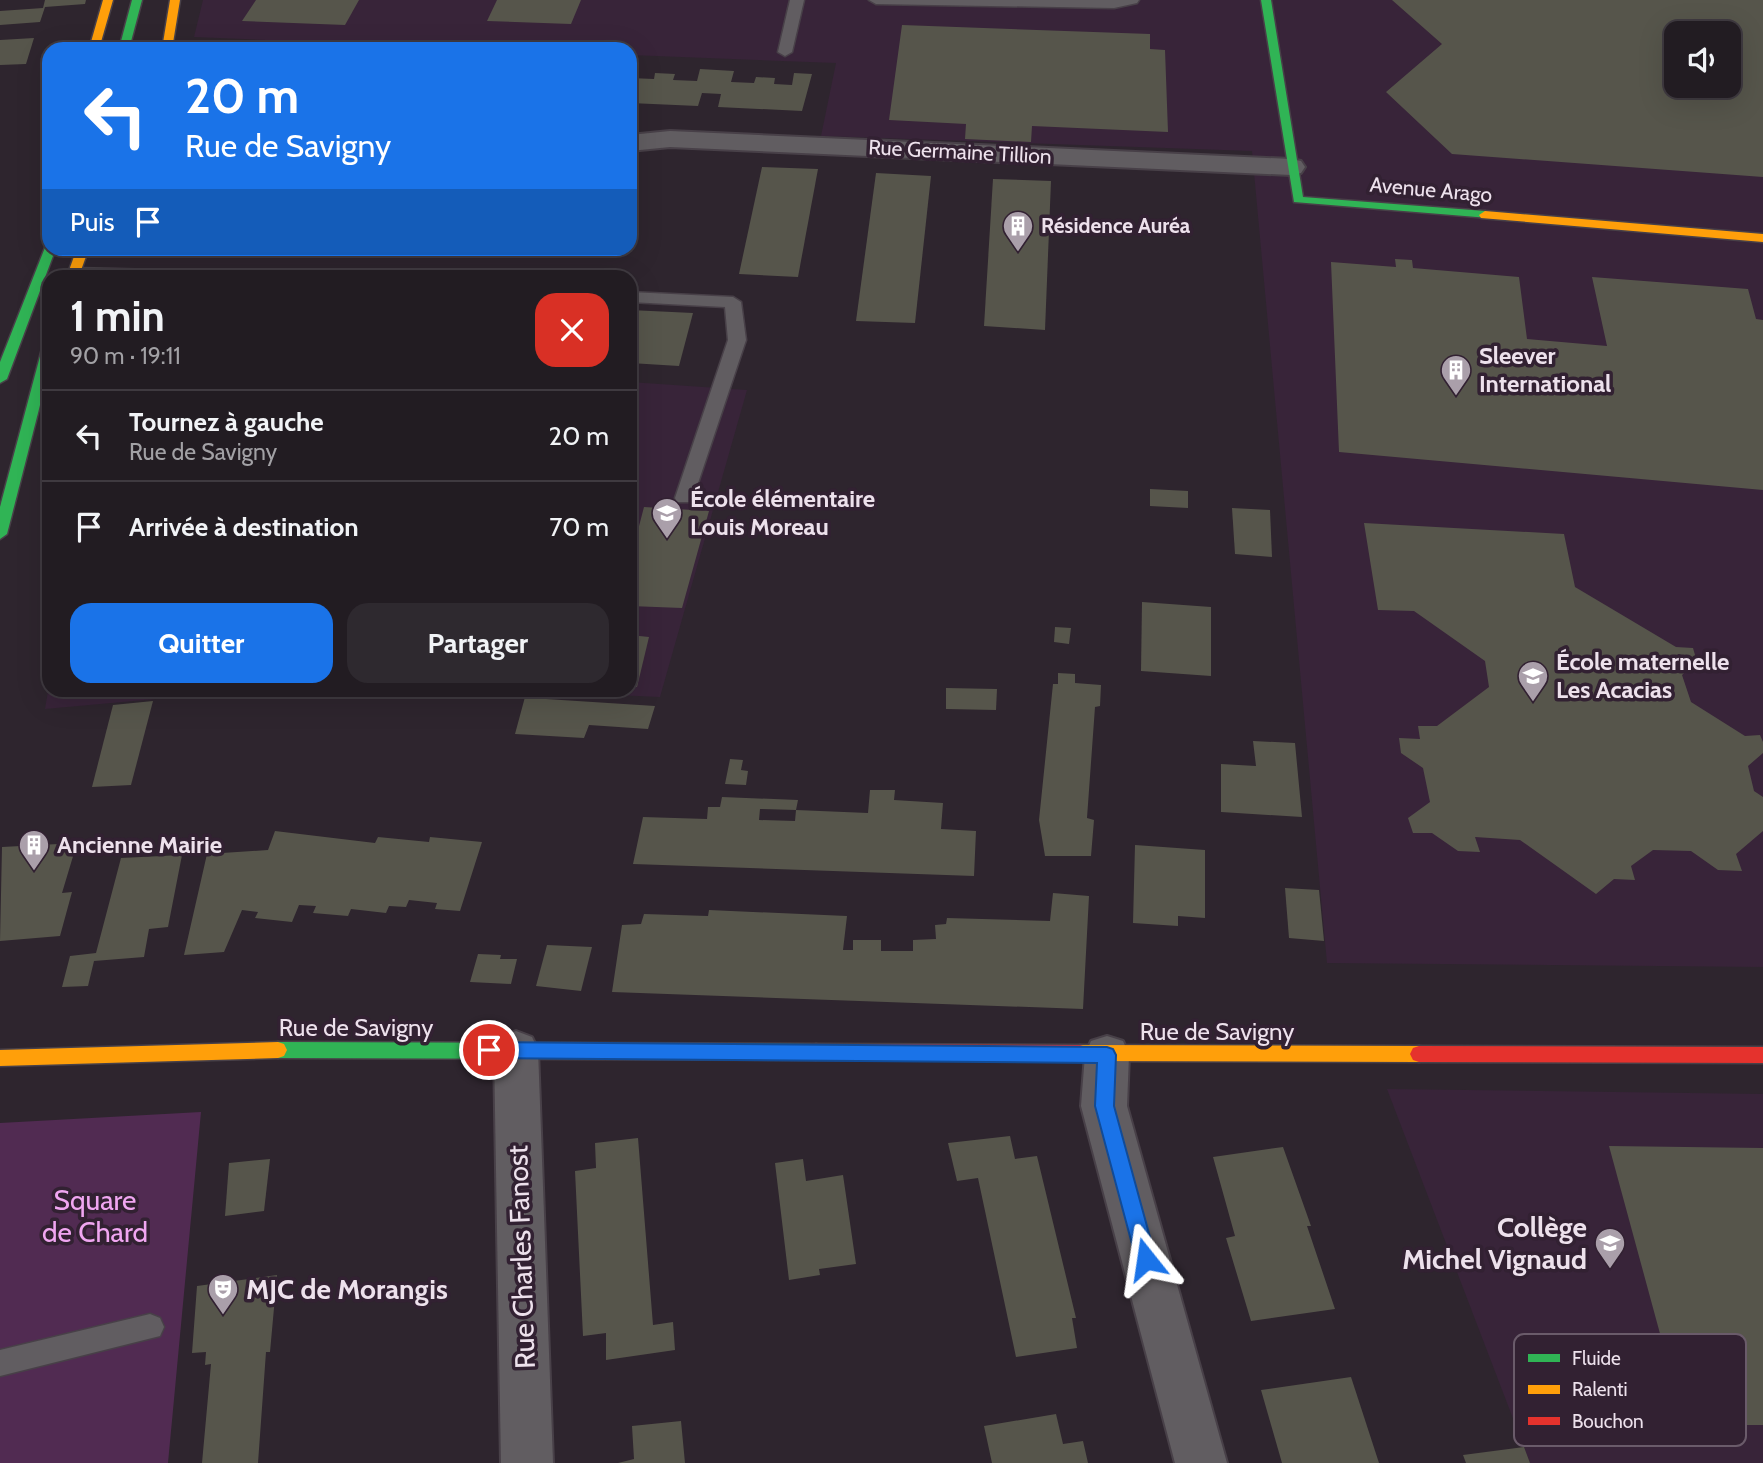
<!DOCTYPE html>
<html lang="fr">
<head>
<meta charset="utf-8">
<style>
	:root { --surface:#221c22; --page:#2e292f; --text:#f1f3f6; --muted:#a2a1a5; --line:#3f3a40; --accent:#1a73e8 }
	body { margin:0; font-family:Cabin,sans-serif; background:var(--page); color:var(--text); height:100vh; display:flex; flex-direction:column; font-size:26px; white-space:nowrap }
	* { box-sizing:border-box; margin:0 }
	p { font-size:23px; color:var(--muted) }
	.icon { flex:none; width:38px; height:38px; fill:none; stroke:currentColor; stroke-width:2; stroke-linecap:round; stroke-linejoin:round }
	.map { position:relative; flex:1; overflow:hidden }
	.panel { position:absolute; left:42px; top:270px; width:595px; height:427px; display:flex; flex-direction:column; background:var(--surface); border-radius:21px; box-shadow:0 7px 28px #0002,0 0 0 2px var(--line) }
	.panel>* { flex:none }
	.hud { position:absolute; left:42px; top:42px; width:595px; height:214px; border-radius:21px; box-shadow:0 7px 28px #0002,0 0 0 2px var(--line); background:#1a73e8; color:#fff; overflow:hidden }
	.controls { position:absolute; left:1664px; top:21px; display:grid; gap:14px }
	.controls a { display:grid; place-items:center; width:77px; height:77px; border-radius:14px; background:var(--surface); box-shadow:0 7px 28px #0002,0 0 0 2px var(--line); font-size:35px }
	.pin { position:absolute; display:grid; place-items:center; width:60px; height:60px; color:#fff; margin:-30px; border:4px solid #fff; border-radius:50%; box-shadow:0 2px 7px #0007 }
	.me { position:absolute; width:77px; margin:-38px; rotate:345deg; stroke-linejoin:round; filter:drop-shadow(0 0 5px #0008) }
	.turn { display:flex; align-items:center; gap:24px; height:147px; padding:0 28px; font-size:32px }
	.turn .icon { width:91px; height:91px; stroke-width:2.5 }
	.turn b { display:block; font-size:49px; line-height:60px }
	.then { display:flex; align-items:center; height:66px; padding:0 28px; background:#0003; gap:14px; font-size:26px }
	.round { display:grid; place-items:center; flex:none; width:74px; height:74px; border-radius:21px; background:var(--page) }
	.headline { display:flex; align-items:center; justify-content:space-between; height:119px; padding:0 28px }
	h1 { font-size:42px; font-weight:700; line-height:52px }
	.cta { display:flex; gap:14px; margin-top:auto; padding:14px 28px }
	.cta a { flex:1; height:80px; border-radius:21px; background:var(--accent); color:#fff; font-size:28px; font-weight:700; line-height:80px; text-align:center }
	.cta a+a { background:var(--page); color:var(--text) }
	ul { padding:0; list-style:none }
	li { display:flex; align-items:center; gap:21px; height:91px; padding:0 28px; border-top:2px solid var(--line) }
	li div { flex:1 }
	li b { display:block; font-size:26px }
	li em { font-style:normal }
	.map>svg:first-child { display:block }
	.built { fill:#382439; fill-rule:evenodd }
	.green { fill:#512b52 }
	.building { fill:#56554b; fill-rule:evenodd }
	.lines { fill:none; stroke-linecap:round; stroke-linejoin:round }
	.lane-casing { stroke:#484048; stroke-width:3 }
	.street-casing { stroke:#484048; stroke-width:4 }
	.fast-casing { stroke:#484048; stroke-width:3 }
	.slow-casing { stroke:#484048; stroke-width:3 }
	.jam-casing { stroke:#484048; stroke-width:3 }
	.lane { fill:#615d61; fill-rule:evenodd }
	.street { fill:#615d61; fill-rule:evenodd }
	.fast { fill:#30b455; fill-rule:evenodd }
	.slow { fill:#ff9f0a; fill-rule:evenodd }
	.jam { fill:#e5322d; fill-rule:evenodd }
	.route { fill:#1a73e8; stroke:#114b97; stroke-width:2 }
	.labels { text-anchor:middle; stroke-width:7; stroke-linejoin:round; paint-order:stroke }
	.far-street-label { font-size:21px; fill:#ede1ec; stroke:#322132 }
	.far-poi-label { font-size:21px; font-weight:bold; fill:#ede1ec; stroke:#322132; text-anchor:start }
	.poi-label { font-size:24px; font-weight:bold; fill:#ede1ec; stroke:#322132; text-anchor:start }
	.street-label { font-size:24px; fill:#ede1ec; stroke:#322132 }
	.near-park-label { font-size:28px; fill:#f0a6f1; stroke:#322132 }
	.near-poi-label { font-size:28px; font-weight:bold; fill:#ede1ec; stroke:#322132; text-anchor:end }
	.near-street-label { font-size:28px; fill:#ede1ec; stroke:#322132 }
	.key { fill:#322132; stroke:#6a5b6a; stroke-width:2 }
	.key-label { font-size:19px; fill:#ede1ec }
</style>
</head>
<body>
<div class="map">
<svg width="1763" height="1463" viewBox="0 0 1763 1463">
	<rect width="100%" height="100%" fill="#2e252e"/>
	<g class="built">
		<path d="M203,0H1763V967L1327,963L1252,151L821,136L836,63L630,55V49H483L194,37ZM1676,33H1729V86H1676Z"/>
		<path d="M630,382L747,390L660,697L503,690H630Z"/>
		<path d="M49,686V690H255L45,709Z"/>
		<path d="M1387,1089L1763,1094V1463H1530Z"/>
	</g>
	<path class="green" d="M201,1112L168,1463H0V1123Z"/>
	<g class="building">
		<path d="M45,0H86L85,4L45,7L40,22L0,25V11L43,8Z"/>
		<path d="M256,0H359L345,25L242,21Z"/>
		<path d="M497,0H581L571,24L487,21Z"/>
		<path d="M1392,0H1763V177L1452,154L1386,92L1442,44ZM1676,33H1729V86H1676Z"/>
		<path d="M902,25L1150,34V49L1165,50L1168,132L1032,126L1031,142L965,139L966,124L889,120Z"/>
		<path d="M34,38L26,64L0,65V40Z"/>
		<path d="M700,69L734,71L731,82L754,83L756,77L775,78L774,84L792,85L794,73L812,74L802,111L718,107L721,94L702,93L698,106L630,103V78L654,79L655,73L675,74L673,80L697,81Z"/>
		<path d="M762,167L818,169L798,277L739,274Z"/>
		<path d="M876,173L931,176L915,323L856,321Z"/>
		<path d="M993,179L1051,181L1045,330L984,326Z"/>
		<path d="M373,248H453L450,255Z"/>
		<path d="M1395,259L1412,260L1413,268L1519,277L1527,339L1607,346L1592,277L1748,289L1756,319L1763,320V490L1339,452L1331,262L1396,267Z"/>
		<path d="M630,310L693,313L679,366L630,363Z"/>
		<path d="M1150,489L1188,491V508L1150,506Z"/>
		<path d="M644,507L709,511L682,608L630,606V553H632Z"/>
		<path d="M1232,508L1270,510L1272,557L1235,554Z"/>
		<path d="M1364,523L1564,534L1575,587L1676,647L1693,648L1697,662L1682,675L1691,702L1745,736L1760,735L1763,742V753L1748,766L1754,791L1763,797V831L1736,854L1742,871L1718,870L1691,851L1653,850L1631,866L1635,880L1614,879L1596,894L1520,840L1475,837L1480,852L1458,851L1432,833H1413L1408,818L1430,802L1423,768L1401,753L1399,738L1420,739L1418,726H1437L1489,687L1485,661L1414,611L1378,610Z"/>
		<path d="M1142,602L1211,607V676L1141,671Z"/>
		<path d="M1055,627L1071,628L1069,644L1054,642Z"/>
		<path d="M630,635L649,637L637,687L630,686Z"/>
		<path d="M1058,673L1075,674V683L1101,685L1100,706L1095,707L1087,818L1094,820L1091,856H1045L1039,820L1053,684H1058Z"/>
		<path d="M946,688L997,689L996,710L946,709Z"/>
		<path d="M525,697L546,699L655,706L648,729L589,725L584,738L515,734Z"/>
		<path d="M153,701L131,785L92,787L113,705Z"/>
		<path d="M1253,741L1295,743L1302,817L1221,812V764L1256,766Z"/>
		<path d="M730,759L743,760L741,770L748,771L746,785L725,784Z"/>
		<path d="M870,790H895L894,800L943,803L941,829L976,831L974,876L633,864L643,817L707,819L708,807H720L722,797L798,800L796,810L760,809L759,820L795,821L796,810L868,813Z"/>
		<path d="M275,831L375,843L378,837L429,842L430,837L482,842L460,911L435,909L437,903L409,900L406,907L389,906L386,913L351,909L348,916L313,913L316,906L299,905L292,922L255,918L258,912L242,910L224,952L184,955L207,854L268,850Z"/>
		<path d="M77,843L62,893L72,892L60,936L0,941L2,847Z"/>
		<path d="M1135,845L1205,850V918L1178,916V926L1133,923Z"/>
		<path d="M182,855L168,927L149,929L144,957L94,961L88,986L62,987L70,956L96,953L121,858Z"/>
		<path d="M1285,888L1319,890L1324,941L1289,938Z"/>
		<path d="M1053,893L1089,896L1083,1009L612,992L622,925L641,924L644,914L708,916L709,910L847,916L843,950H853V940H881V951H913V940L936,939L935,925L946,924L947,918L1050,921Z"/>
		<path d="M547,945L592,947L581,991L536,986Z"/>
		<path d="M478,954L501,955L500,959H517L511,984L470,982Z"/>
		<path d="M1010,1136L1015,1159L1037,1156L1076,1318H1072L1077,1348L1016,1357L978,1178L957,1181L948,1143Z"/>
		<path d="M638,1138L653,1325L673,1322L675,1350L606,1360V1333L583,1336L575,1171L596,1168L595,1143Z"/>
		<path d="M1609,1146L1763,1148V1425H1694L1673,1352H1665Z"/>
		<path d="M1283,1147L1311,1226H1307L1335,1309L1251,1321L1226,1238L1235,1236L1213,1157Z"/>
		<path d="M270,1159L264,1211L225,1216L229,1163Z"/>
		<path d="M803,1159L806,1181L843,1175L856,1264L819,1269L820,1275L789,1280L775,1163Z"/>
		<path d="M277,1275L270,1352H266L258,1463H202L211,1364L205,1365L206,1352L192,1353L197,1286Z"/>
		<path d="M1351,1377L1379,1463H1282L1261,1390Z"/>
		<path d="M1056,1414L1063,1444L1083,1441L1088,1463H992L984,1426Z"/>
		<path d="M681,1421L685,1463H618L634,1459L632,1426Z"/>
		<path d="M1524,1447L1530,1463H1466L1463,1455Z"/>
	</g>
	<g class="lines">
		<g class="lane-casing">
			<g id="lane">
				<path d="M790,0H804L792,52L785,56L778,52Z"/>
				<path d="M869,0H1139L1137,3L1114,8L876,4Z"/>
				<path d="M74,268L198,271L206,276H68L66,273L68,270Z"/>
				<path d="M630,292L733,297L741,302L746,340L693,498L691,502H677L675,498L728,340L725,307L630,302Z"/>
				<path d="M150,1314L160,1318L164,1327L160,1336L0,1376V1350Z"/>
			</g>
		</g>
		<g class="street-casing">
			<g id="street">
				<path d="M670,131L1291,159L1301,161L1305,167L1301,173L1291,175L670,147L630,151V135Z"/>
				<path d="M516,1031L532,1037L538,1050L553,1463H501L494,1050L500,1037Z"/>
				<path d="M1107,1036L1123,1041L1129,1055L1127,1106L1227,1463H1175L1081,1106L1085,1055L1091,1041Z"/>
			</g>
		</g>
		<g class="fast-casing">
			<g id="fast">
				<path d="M132,0H142L129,49H119Z"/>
				<path d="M1261,0H1271L1303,197L1485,211L1491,215L1489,218L1294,202Z"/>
				<path d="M46,245H49V248H56L7,379L0,383V362Z"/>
				<path d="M49,341V370L7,534L0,539V507L43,345Z"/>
				<path d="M278,1042L816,1044L822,1046L825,1052L822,1058L816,1060L278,1058L272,1056L269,1050L272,1044Z"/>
			</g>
		</g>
		<g class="slow-casing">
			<g id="slow">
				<path d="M103,0H113L99,49H89Z"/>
				<path d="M170,0H180L172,49H162Z"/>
				<path d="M1485,211L1763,234V242L1481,218L1479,215Z"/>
				<path d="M77,248H89L79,276H67Z"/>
				<path d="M278,1042L284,1044L287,1050L284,1056L278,1058L0,1066V1050Z"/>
				<path d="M1080,1045L1419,1046L1425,1048L1428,1054L1425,1060L1419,1062L1080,1061L1074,1059L1071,1053L1074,1047Z"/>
			</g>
		</g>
		<g class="jam-casing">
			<g id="jam">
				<path d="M816,1044L1080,1045L1086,1047L1089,1053L1086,1059L1080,1061L816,1060L810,1058L807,1052L810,1046Z"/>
				<path d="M1419,1046L1763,1047V1063L1419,1062L1413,1060L1410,1054L1413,1048Z"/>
			</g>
		</g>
		<use href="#lane" class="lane"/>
		<use href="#street" class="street"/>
		<use href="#fast" class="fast"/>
		<use href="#slow" class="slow"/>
		<use href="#jam" class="jam"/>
	</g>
	<path class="route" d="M489,1042L1107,1047L1113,1049L1116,1055L1114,1106L1156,1259L1153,1266L1146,1268L1139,1266L1136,1259L1095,1106L1097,1063L489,1058L482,1056L480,1050L482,1045Z"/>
	<defs>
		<g id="building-pin" transform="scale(1.575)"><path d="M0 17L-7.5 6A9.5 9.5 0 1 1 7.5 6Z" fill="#aa9faa" stroke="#322132"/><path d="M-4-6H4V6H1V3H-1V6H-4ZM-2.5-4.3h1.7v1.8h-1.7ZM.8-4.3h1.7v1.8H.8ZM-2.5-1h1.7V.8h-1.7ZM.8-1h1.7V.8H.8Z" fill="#fff"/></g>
		<g id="school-pin" transform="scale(1.575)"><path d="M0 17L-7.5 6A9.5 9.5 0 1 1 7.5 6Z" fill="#aa9faa" stroke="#322132"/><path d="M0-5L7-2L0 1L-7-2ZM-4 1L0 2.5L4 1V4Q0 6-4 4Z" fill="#fff"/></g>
		<g id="theatre-pin" transform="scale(1.575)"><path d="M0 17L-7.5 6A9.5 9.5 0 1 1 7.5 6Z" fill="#aa9faa" stroke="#322132"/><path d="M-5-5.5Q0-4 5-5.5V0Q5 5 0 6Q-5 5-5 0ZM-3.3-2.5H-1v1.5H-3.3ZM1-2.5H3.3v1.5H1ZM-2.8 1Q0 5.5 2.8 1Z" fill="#fff"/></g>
	</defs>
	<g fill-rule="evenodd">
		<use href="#building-pin" x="1018" y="226"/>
		<use href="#building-pin" x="1456" y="370"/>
		<use href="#school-pin" x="667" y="513"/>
		<use href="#school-pin" x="1533" y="676"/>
		<use href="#building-pin" x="34" y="845"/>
		<use href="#school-pin" x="1610" y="1243"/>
		<use href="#theatre-pin" x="223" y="1289"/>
	</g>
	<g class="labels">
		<g class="far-street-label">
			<text transform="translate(960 152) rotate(3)" y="7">Rue Germaine Tillion</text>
			<text transform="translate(1431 190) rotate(5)" y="7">Avenue Arago</text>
		</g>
		<g class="far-poi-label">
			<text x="1041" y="233">Résidence Auréa</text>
		</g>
		<g class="poi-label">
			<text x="1479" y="364">Sleever<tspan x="1479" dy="28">International</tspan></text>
			<text x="690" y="507">École élémentaire<tspan x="690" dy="28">Louis Moreau</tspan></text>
			<text x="1556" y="670">École maternelle<tspan x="1556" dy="28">Les Acacias</tspan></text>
			<text x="57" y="853">Ancienne Mairie</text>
		</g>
		<g class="street-label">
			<text x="356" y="1036">Rue de Savigny</text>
			<text x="1217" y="1040">Rue de Savigny</text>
		</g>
		<g class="near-park-label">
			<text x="95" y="1210">Square<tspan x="95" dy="32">de Chard</tspan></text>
		</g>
		<g class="near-poi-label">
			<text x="1587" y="1237">Collège<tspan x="1587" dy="32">Michel Vignaud</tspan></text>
			<text x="246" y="1299" text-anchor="start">MJC de Morangis</text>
		</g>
		<g class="near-street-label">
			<text transform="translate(521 1257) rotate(-92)" y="10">Rue Charles Fanost</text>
		</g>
	</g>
	<rect x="1514" y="1334" width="232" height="112" rx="10" class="key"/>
	<rect x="1528" y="1354" width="32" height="8" fill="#30b455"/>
	<rect x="1528" y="1385" width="32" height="9" fill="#ff9f0a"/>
	<rect x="1528" y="1417" width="32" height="8" fill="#e5322d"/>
	<g class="key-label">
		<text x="1572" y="1365">Fluide</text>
		<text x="1572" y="1396">Ralenti</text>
		<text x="1572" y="1428">Bouchon</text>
	</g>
</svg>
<div class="controls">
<a><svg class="icon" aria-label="sound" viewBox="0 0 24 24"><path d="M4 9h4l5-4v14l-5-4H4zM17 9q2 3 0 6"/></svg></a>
</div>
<div class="pin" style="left:489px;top:1050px;background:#d93025"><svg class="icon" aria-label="arrive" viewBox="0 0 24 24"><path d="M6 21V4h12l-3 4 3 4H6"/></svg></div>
<svg class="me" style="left:1146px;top:1259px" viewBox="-20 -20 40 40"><path d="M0-17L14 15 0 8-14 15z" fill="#1a73e8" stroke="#fff" stroke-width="4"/></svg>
<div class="hud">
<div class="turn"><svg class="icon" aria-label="left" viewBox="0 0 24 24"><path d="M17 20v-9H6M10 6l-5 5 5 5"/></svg><div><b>20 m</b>Rue de Savigny</div></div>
<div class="then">Puis<svg class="icon" aria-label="arrive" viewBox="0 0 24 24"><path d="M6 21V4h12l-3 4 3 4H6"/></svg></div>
</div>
<section class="panel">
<div class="headline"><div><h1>1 min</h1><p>90 m · 19:11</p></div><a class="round" style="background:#d93025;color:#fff"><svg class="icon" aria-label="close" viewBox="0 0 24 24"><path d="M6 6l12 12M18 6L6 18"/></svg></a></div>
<ul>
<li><svg class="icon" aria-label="left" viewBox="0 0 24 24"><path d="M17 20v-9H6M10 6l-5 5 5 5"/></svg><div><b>Tournez à gauche</b><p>Rue de Savigny</p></div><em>20 m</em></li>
<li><svg class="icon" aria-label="arrive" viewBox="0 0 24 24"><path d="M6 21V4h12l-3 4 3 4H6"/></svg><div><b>Arrivée à destination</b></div><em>70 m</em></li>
</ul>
<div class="cta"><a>Quitter</a><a>Partager</a></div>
</section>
</div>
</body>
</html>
